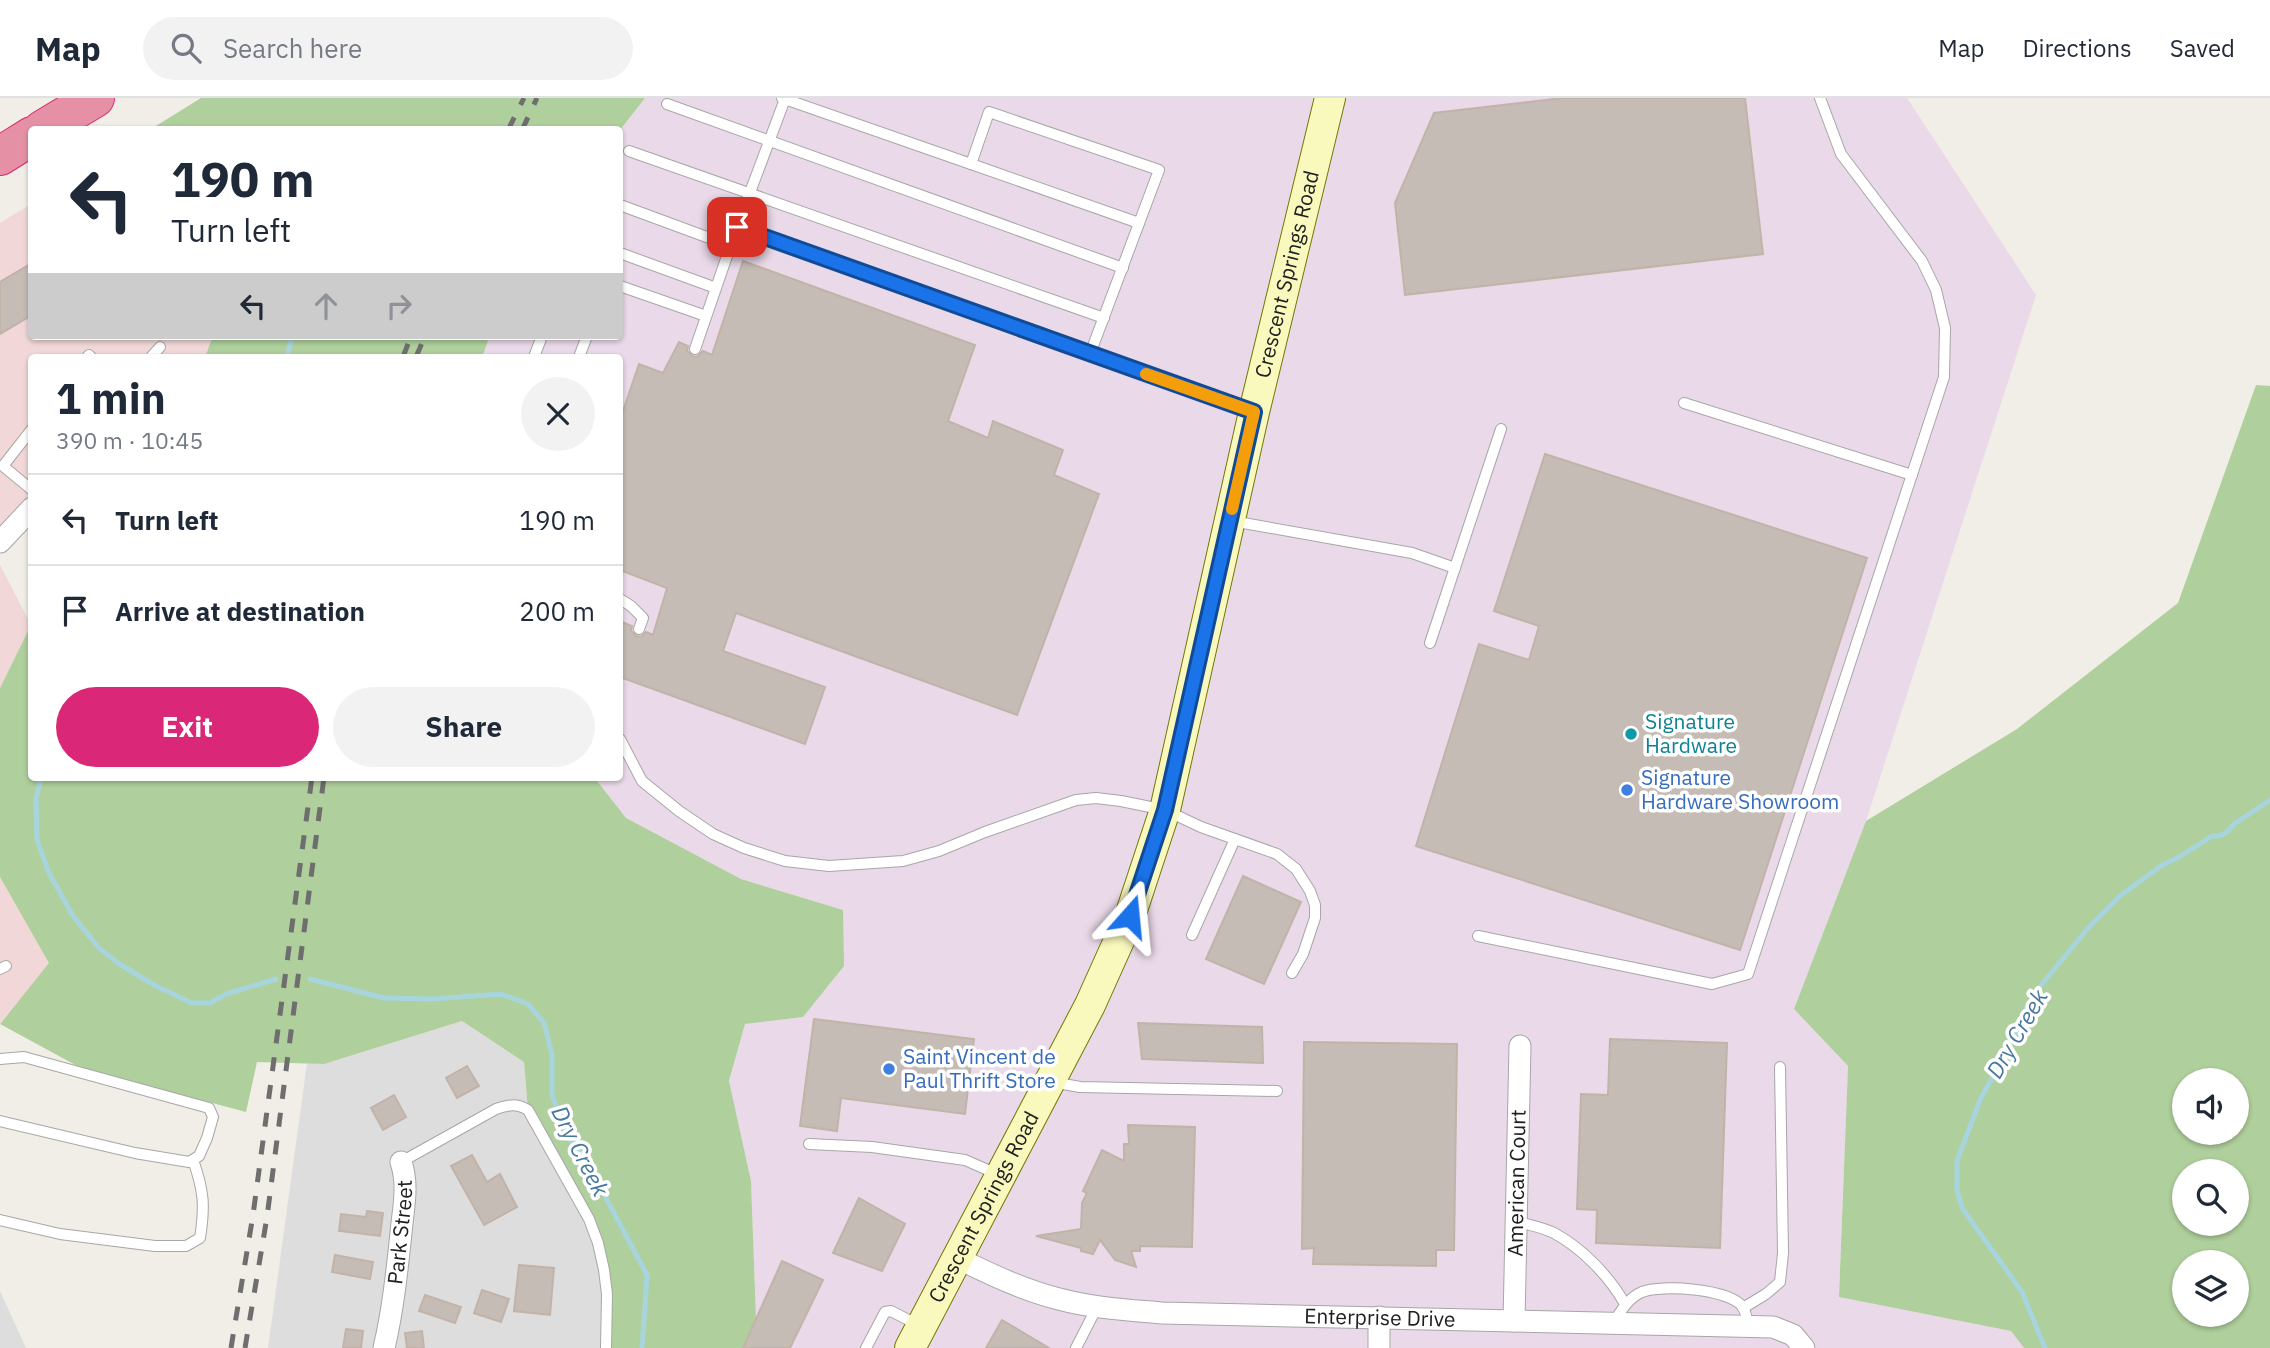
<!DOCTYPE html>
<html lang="en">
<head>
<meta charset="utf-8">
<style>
	:root { --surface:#fff; --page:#f2f2f3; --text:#1f2937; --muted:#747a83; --line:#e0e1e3; --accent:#db2777 }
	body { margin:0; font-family:"IBM Plex Sans",sans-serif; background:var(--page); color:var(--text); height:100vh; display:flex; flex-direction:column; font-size:26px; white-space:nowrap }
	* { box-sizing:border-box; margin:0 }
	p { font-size:23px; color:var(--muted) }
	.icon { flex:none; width:38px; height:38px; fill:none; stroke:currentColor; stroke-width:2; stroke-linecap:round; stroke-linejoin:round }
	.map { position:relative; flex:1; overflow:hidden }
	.panel { position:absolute; left:28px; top:256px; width:595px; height:427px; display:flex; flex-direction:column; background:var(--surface); border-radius:7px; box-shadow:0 2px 5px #0004 }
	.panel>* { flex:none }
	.top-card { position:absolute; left:28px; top:28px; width:595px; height:214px; border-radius:7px; box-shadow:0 2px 5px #0004; background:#fff; color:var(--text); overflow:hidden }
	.controls { position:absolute; left:2172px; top:970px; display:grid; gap:14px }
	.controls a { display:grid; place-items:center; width:77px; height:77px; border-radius:50%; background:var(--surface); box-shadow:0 2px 5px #0004; font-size:35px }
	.pin { position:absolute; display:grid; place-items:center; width:60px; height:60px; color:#fff; margin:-30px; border-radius:14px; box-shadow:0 4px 10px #0006 }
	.me { position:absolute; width:77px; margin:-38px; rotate:18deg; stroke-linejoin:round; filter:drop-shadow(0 0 5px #0008) }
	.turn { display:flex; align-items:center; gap:24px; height:147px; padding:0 28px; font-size:32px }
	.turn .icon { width:91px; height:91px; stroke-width:2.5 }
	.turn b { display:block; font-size:49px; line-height:60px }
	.lanes { display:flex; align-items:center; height:66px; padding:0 28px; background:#0003; justify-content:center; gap:35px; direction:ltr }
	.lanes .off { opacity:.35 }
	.round { display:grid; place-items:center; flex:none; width:74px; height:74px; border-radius:37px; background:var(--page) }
	.overview { display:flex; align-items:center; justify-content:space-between; height:119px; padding:0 28px }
	h1 { font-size:42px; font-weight:800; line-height:52px }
	.cta { display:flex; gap:14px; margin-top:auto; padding:14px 28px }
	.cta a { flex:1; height:80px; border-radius:42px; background:var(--accent); color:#fff; font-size:28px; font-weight:800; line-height:80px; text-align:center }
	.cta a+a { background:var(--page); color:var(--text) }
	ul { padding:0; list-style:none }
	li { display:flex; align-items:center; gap:21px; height:91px; padding:0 28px; border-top:2px solid var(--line) }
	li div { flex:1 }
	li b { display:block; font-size:26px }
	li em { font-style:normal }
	header { display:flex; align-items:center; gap:42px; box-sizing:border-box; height:98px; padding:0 35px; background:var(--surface); border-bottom:2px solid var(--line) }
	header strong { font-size:33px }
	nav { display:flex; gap:38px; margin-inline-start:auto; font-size:24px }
	.search { width:490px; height:63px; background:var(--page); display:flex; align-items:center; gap:18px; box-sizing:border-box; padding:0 24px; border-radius:38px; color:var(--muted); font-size:26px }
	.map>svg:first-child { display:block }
	.residential { fill:#dedddd }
	.commercial { fill:#f1d7d8 }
	.industrial { fill:#ead9e8 }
	.forest { fill:#afcf9c; fill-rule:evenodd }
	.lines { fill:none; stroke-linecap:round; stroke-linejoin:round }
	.stream { stroke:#a8d5dd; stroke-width:5 }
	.building { fill:#c5bcb6; stroke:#c2b3a9; stroke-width:2 }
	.lane-casing { stroke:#a7a7a7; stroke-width:12 }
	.street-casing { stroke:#a7a7a7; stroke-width:23 }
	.secondary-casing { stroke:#747806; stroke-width:32 }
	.highway-casing { stroke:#d92972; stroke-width:40 }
	.lane { stroke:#fff; stroke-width:10 }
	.street { stroke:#fff; stroke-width:21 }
	.secondary { stroke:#f9f8bd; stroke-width:30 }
	.highway { stroke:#e690a6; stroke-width:38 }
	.rail { stroke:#6e6e6e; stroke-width:5; stroke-dasharray:14 14; stroke-linecap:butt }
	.route-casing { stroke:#114b97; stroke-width:18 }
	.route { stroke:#1a73e8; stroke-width:12 }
	.slow { stroke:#f59e0b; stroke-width:12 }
	.culture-dot { fill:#0f9aa8; stroke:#fff; stroke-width:2.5 }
	.shop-dot { fill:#3f7fe0; stroke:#fff; stroke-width:2.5 }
	.labels { text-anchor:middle; stroke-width:7; stroke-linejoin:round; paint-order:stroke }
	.street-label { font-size:21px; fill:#202020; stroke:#fff }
	.culture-label { font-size:21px; fill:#0d838f; stroke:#fff; text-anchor:start }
	.shop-label { font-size:21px; fill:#366cbe; stroke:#fff; text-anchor:start }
	.water-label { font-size:23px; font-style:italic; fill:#4779a0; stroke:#fff }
</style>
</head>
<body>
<header>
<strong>Map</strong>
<div class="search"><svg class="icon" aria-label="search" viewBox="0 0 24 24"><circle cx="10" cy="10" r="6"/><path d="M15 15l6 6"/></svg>Search here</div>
<nav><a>Map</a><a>Directions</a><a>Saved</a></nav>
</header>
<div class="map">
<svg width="2270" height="1250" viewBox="0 0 2270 1250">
	<rect width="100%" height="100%" fill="#f1ede7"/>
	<g class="residential">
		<path d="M462,923L524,964L528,1012L598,1145L606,1250H268L307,965L324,966Z"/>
		<path d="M0,1193L26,1250H0Z"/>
	</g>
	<g class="commercial">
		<path d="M31,106L32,238H213L205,259H32L31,410L0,444V125Z"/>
		<path d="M0,467L31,527L0,590Z"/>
		<path d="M0,779L50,865L0,925Z"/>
	</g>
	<path class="industrial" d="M645,0H1907L2036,197L1866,723L1794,911L1848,968L1839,1199L2011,1233L2024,1250H743L756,1220L751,1083L729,984L745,926L803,919L843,812L741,781L626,720L594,679H620V259H482L490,238H620V32Z"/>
	<g class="forest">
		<path d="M201,0H645L620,32L151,31Z"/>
		<path d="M213,238H490L482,259H205Z"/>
		<path d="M2256,287L2270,288V1250H2024L2011,1233L1839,1199L1848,968L1794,911L1866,723L2017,631L2178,505ZM2184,982H2236V1034H2184ZM2184,1073H2236V1125H2184ZM2184,1164H2236V1216H2184Z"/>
		<path d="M31,527L32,679H594L626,720L741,781L843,812L844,868L803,919L745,926L729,983L751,1083L756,1220L743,1250H606L598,1145L528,1012L524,964L462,923L324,966L257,964L246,1014L81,970L0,926L49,865L0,779V590Z"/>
	</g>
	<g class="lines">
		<g class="stream">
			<path d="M287,259L292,238"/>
			<path d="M41,679L36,701L37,742L49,775L73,818L99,850L118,865L154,887L192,905H210L226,896L276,881"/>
			<path d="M310,881L384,900L433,901L501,896L528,906L544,925L552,956V997L566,1035L590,1070L647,1177L642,1250"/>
			<path d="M2045,1250L2022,1194L1962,1110L1957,1092V1063L1980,1002L2017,934L2027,909L2042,886L2089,829L2121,797L2161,768L2179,759L2212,738H2219L2227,734L2234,726L2270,702"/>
		</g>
	</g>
	<g class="building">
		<path d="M1563,0H1745L1763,156L1405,197L1395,105L1434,15Z"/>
		<path d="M743,163L975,247L948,323L988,340L993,323L1063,352L1054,377L1099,396L1017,617L736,515L723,553L825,589L805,646L620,579V523L632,528L631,533L636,538L641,539L646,534L653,537L667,490L620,472V322L639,266L663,275L679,244L688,248L687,253L692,258L697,259L703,253L712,257Z"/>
		<path d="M32,165V217L0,236V184Z"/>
		<path d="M1545,356L1867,460L1740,852L1416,748L1479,546L1529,562L1539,528L1494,513Z"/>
		<path d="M1243,778L1301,804L1264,886L1206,861Z"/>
		<path d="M814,921L974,941L965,1016L841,1000L837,1033L800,1028Z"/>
		<path d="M1138,925L1262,929L1263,965L1142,961Z"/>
		<path d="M1610,941L1727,945L1720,1150L1596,1145L1597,1112L1577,1111L1581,996L1608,997Z"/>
		<path d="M1304,944L1457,946L1454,1152H1436V1168L1313,1166L1314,1150L1302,1151Z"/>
		<path d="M467,968L479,988L457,1000L446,980Z"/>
		<path d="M394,997L406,1019L383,1032L371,1010Z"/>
		<path d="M1128,1027L1195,1029L1192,1149L1140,1148V1153H1131L1136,1169L1115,1162L1100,1142L1093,1156L1081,1153V1150L1036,1138L1081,1131L1082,1105L1087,1095L1083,1093L1102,1052L1124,1063V1046H1129Z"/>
		<path d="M472,1057L487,1084L500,1076L517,1109L484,1127L451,1068Z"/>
		<path d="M859,1100L905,1126L882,1173L833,1155Z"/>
		<path d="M367,1113L383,1115L380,1138L339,1133L341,1116L366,1119Z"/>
		<path d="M335,1157L373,1164L370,1181L332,1174Z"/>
		<path d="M782,1163L823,1182L790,1250H743Z"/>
		<path d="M519,1167L554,1170L550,1217L514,1213Z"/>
		<path d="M482,1192L509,1201L501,1224L474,1215Z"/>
		<path d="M425,1197L461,1209L455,1225L419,1213Z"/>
		<path d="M1002,1222L1049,1250H986Z"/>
		<path d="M346,1231L363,1233L361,1250H343Z"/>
		<path d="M422,1233L424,1250H407L405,1235Z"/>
	</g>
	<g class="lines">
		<g class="lane-casing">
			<g id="lane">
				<path d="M782,0L971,66L989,14L1159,72L1090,256"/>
				<path d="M667,6L1123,170"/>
				<path d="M629,53L1104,220"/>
				<path d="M971,66L1139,125"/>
				<path d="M620,107L731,148"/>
				<path d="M737,129L785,1"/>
				<path d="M620,155L716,190"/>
				<path d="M620,188L706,218"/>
				<path d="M695,251L737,129L1253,314"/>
				<path d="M87,259L89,257L91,259"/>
				<path d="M151,259L160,249"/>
				<path d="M534,259L542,238"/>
				<path d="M579,259L587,238"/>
				<path d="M1684,305L1912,377"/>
				<path d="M32,331L3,368L32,392"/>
				<path d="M1232,423L1412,455L1455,470"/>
				<path d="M620,501L631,508L643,520L639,531"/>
				<path d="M1430,545L1501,331"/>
				<path d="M620,641L642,683L679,713L713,736L744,750L785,763L829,768L903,763L939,753L985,734L1076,702L1096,700L1121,703L1165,712L1201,729L1277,756L1296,771L1310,793L1315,807V820L1303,856L1292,875"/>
				<path d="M1192,837L1235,741"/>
				<path d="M1478,838L1712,886L1748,876L1944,279L1945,230L1936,192L1922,163L1841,56L1820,0"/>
				<path d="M0,871L6,868"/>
				<path d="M0,961L24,959L209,1010L213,1019L207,1040L199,1058L189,1064L135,1055L0,1023"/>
				<path d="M1052,984L1080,989L1277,993"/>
				<path d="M809,1046L872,1049L965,1062L997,1076"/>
				<path d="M401,1064L496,1011C508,1007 516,1005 528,1012L589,1121L598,1145L604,1172L607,1196L606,1250"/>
				<path d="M0,1122L60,1136L155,1148H186L200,1140C205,1108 204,1093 193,1062"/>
				<path d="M1516,1123C1528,1127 1542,1129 1554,1135C1582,1150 1609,1178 1625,1206"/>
				<path d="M1743,1210L1766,1196L1780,1184L1783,1155L1780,969"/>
				<path d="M1613,1225C1621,1213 1628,1200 1642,1194C1662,1186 1728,1191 1742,1208C1746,1213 1747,1223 1749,1229"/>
				<path d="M866,1250L885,1214L891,1213L918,1227"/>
				<path d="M1076,1250L1097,1209"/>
			</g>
		</g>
		<g class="street-casing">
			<g id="street">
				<path d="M0,444L32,410"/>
				<path id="s1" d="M957,1160C990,1176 1023,1192 1059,1201C1092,1210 1128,1212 1162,1215L1773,1229L1793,1237L1804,1250"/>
				<path id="s2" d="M1514,1223L1520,948"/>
				<path id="s3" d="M384,1250C393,1212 397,1173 401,1135C403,1111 409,1088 401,1064"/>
				<path d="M1379,1250V1219"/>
			</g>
		</g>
		<g class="secondary-casing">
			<g id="secondary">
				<path id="s4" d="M910,1250L1090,907L1130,818L1165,712L1254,314L1330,0"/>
			</g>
		</g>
		<g class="highway-casing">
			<g id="highway">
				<path d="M42,32L95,0"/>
				<path d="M0,58L32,38"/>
			</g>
		</g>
		<use href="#lane" class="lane"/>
		<use href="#street" class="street"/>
		<use href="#secondary" class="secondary"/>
		<use href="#highway" class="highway"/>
		<g class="rail">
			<path d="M508,32L524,0"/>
			<path d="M522,32L537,0"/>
			<path d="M403,259L411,238"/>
			<path d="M416,259L425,238"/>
			<path d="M231,1250L253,1117L312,679"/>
			<path d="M245,1250L267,1119L324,679"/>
		</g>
	</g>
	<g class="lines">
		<g class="route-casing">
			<path id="route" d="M737,129L1254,314L1165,712L1130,818"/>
		</g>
		<use href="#route" class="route"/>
		<path class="slow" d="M1146,276L1254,314L1232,411"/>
	</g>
	<circle class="culture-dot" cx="1631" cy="636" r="7"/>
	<g class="shop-dot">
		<circle cx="1627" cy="692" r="7"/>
		<circle cx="889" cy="971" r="7"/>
	</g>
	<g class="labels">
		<g class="street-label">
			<text dy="7" stroke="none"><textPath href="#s4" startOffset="1146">Crescent Springs Road</textPath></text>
			<text dy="7" stroke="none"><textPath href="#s2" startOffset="138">American Court</textPath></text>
			<text dy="7" stroke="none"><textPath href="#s4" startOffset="159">Crescent Springs Road</textPath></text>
			<text dy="7" stroke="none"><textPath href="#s3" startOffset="117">Park Street</textPath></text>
			<text dy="7" stroke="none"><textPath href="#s1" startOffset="432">Enterprise Drive</textPath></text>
		</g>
		<g class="culture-label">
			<text x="1645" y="631">Signature<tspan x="1645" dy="24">Hardware</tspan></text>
		</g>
		<g class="shop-label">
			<text x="1641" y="687">Signature<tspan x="1641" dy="24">Hardware Showroom</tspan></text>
			<text x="903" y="966">Saint Vincent de<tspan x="903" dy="24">Paul Thrift Store</tspan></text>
		</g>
		<g class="water-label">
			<text transform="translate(2017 936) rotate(-60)" y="8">Dry Creek</text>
			<text transform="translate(580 1053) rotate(63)" y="8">Dry Creek</text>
		</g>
	</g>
</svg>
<div class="controls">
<a><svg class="icon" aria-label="sound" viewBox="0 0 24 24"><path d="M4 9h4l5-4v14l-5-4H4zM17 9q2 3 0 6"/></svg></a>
<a><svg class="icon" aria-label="search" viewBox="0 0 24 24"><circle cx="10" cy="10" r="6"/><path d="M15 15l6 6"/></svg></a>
<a><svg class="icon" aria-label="layers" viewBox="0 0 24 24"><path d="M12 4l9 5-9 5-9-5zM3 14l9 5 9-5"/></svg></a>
</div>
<div class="pin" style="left:737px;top:129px;background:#d93025"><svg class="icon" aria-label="arrive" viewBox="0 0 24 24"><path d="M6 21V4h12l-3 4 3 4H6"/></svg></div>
<svg class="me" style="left:1130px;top:818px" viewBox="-20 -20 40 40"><path d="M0-17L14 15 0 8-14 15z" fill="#1a73e8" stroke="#fff" stroke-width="4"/></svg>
<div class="top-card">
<div class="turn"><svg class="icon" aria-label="left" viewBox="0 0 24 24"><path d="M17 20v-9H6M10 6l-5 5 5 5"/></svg><div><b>190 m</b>Turn left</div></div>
<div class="lanes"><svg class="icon" aria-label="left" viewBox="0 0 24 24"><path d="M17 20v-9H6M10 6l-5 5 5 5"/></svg><svg class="icon off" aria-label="ahead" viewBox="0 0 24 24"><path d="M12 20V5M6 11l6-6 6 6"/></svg><svg class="icon off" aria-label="right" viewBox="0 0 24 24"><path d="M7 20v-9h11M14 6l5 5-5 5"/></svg></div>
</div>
<section class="panel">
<div class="overview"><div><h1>1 min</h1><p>390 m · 10:45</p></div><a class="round"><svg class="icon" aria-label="close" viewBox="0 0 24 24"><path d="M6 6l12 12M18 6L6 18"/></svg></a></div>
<ul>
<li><svg class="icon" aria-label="left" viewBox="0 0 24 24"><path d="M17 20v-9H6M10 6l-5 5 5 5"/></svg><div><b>Turn left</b></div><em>190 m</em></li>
<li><svg class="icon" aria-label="arrive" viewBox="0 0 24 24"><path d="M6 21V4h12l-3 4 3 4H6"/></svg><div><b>Arrive at destination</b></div><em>200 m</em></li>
</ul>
<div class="cta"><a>Exit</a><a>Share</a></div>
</section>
</div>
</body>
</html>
